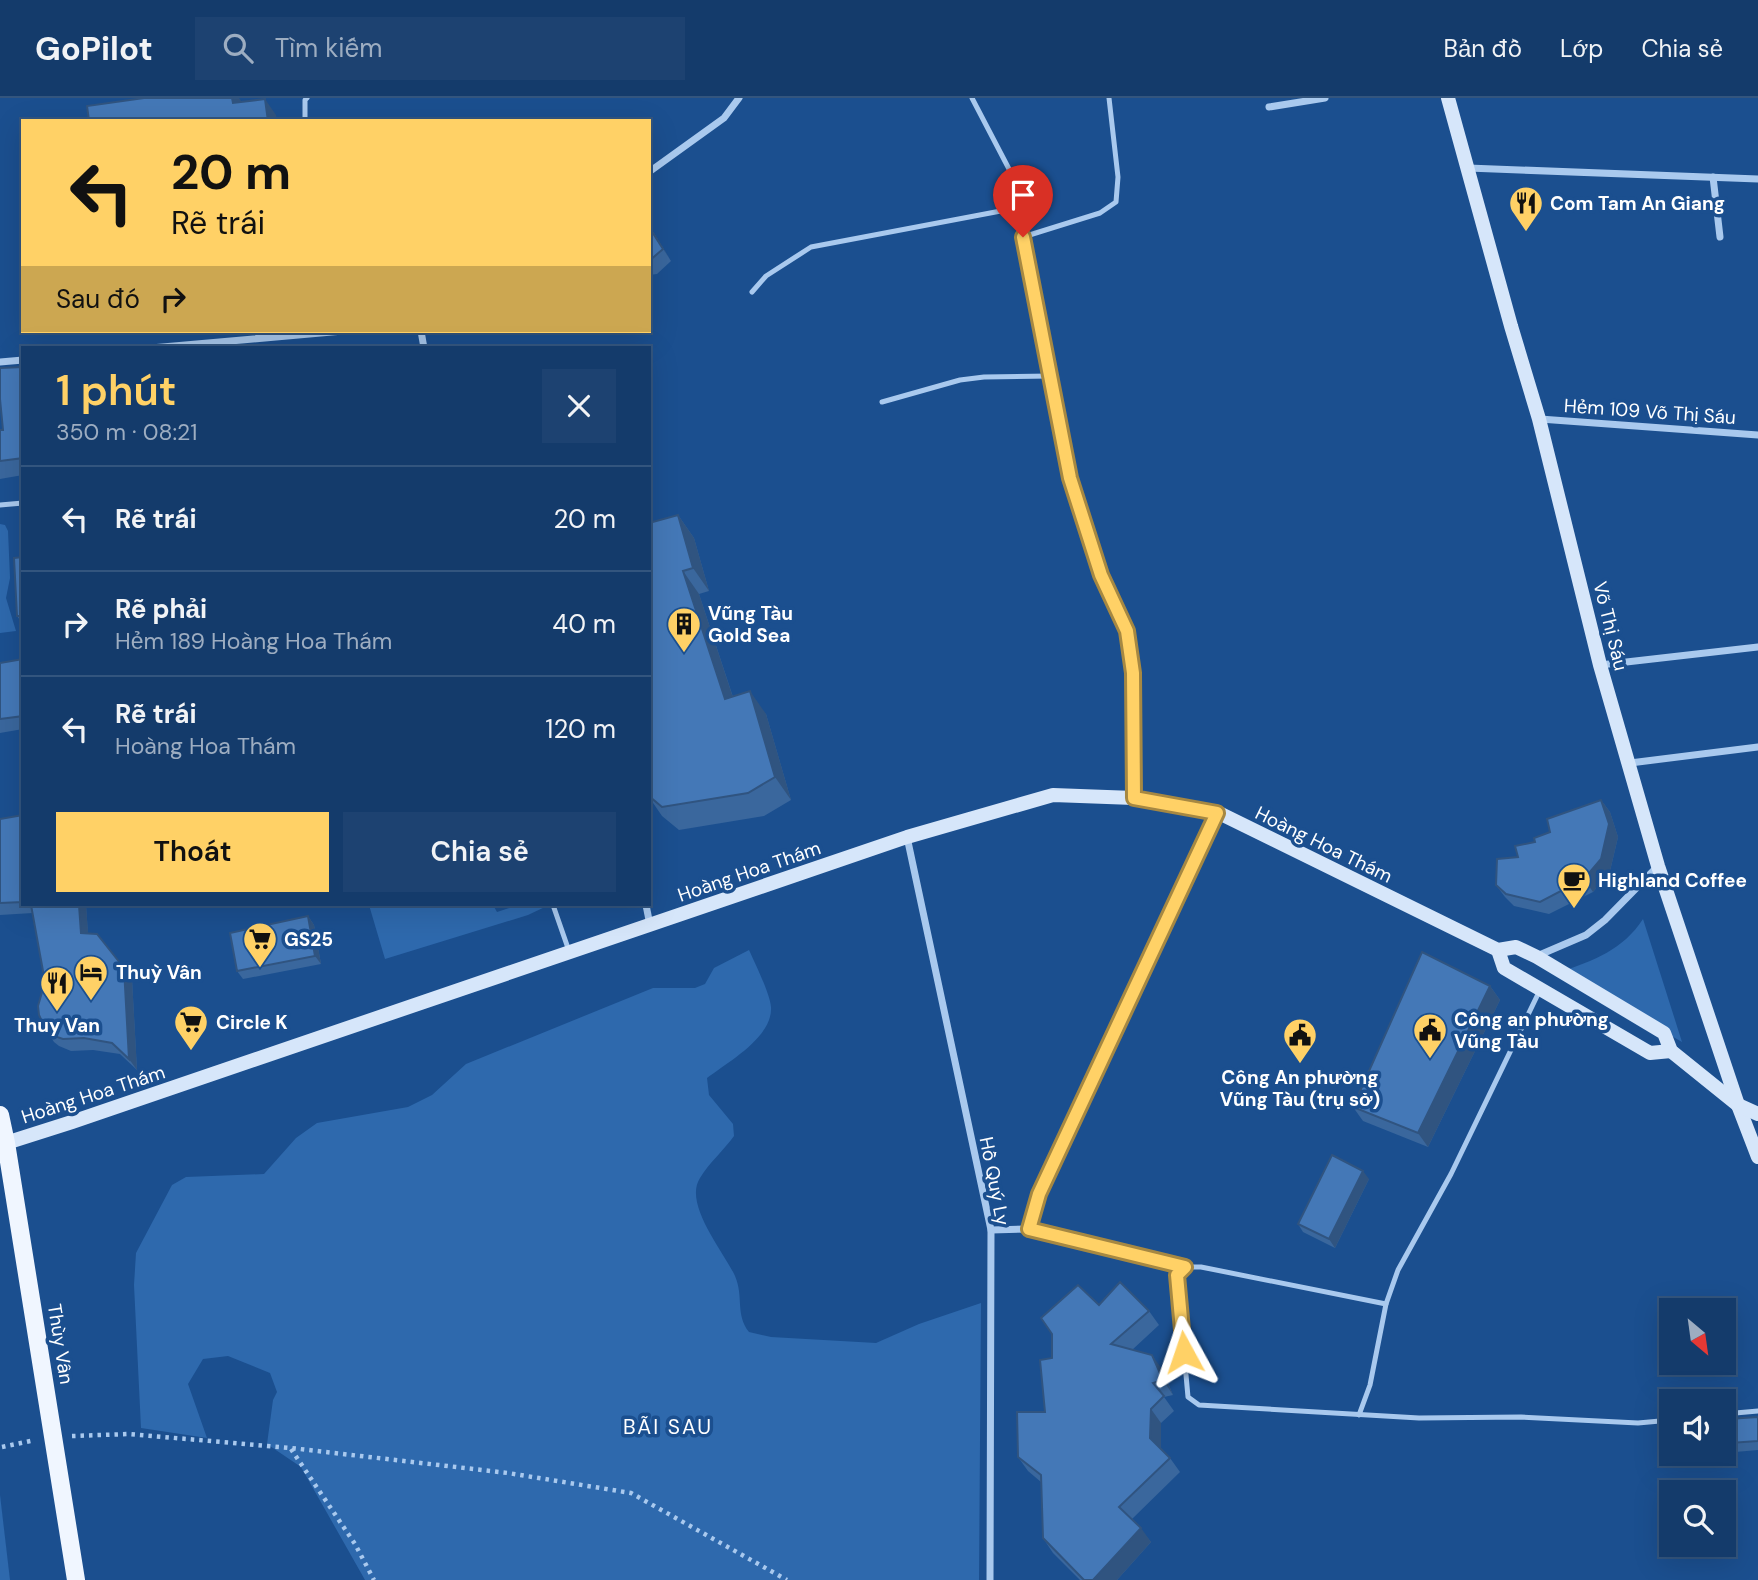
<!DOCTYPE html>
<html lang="vi">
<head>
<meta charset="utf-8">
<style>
	:root { --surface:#143b6b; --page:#1d4271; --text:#f1f3f6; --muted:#9dadc1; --line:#33557e; --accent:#ffd166 }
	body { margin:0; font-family:"DM Sans",sans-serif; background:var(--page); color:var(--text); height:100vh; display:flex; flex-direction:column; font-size:26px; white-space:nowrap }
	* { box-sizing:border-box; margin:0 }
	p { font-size:23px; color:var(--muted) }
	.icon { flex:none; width:38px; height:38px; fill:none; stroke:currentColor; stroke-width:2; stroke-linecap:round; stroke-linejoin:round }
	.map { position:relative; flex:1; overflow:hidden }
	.side { position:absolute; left:21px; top:248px; width:630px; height:560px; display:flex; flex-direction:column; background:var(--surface); border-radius:0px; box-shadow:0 7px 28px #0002,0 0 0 2px var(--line) }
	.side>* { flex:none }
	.guide { position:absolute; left:21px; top:21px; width:630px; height:214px; border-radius:0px; box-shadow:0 7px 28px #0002,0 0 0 2px var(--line); background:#ffd166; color:#111; overflow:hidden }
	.needle { width:46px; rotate:151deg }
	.buttons { position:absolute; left:1659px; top:1200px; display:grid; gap:14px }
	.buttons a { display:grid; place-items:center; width:77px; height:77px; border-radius:0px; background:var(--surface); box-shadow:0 7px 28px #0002,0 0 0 2px var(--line); font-size:35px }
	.pin { position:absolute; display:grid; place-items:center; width:60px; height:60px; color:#fff; margin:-72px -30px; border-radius:50% 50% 50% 0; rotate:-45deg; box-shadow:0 0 7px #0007 }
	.pin .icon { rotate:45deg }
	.me { position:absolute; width:77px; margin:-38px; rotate:355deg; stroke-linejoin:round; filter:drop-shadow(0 0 5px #0008) }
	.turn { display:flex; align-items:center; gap:24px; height:147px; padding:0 35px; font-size:32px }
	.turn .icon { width:91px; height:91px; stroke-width:2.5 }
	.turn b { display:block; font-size:49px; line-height:60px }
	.then { display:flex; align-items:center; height:66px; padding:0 35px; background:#0003; gap:14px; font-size:26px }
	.round { display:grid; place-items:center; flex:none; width:74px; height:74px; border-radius:0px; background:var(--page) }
	.summary { display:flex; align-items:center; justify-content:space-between; height:119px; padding:0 35px }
	h1 { font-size:42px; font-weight:600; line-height:52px; color:var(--accent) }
	.primary-button { display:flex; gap:14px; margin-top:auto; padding:14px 35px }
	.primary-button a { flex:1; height:80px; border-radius:0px; background:var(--accent); color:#111; font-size:28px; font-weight:600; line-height:80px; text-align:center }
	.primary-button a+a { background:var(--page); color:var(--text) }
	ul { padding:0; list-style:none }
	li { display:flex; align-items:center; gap:21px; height:105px; padding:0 35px; border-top:2px solid var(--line) }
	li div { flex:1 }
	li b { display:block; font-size:26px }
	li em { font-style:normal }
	header { display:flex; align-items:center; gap:42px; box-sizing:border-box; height:98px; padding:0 35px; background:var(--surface); border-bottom:2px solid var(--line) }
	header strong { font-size:33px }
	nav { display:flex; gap:38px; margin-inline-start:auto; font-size:24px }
	.search { width:490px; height:63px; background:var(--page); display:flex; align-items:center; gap:18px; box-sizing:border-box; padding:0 24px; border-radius:0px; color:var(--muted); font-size:26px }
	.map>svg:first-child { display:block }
	.green { fill:#2e69ad }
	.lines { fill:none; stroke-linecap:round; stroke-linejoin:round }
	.path { stroke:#a9c9ee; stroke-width:4.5; stroke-dasharray:3.5 5; stroke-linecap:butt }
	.lane { stroke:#a9c9ee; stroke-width:5 }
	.street { stroke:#a9c9ee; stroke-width:7 }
	.secondary { stroke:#d6e6fa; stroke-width:14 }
	.primary { stroke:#f0f6ff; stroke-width:18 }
	.wall { fill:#3a679d }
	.shaded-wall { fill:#305480 }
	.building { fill:#4478b7; stroke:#305480; stroke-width:2 }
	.route-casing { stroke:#a68842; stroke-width:18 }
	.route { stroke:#ffd166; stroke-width:12 }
	.labels { text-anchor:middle; stroke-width:7; stroke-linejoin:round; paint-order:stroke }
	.poi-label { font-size:19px; font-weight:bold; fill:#fff; stroke:#1b4f8f; text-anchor:start }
	.street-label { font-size:19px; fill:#fff; stroke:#1b4f8f }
	.neighbourhood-label { font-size:21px; letter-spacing:2px; fill:#fff; stroke:#1b4f8f }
</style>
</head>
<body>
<header>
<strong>GoPilot</strong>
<div class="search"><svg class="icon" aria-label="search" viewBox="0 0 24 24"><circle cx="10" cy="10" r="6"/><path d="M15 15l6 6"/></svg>Tìm kiếm</div>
<nav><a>Bản đồ</a><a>Lớp</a><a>Chia sẻ</a></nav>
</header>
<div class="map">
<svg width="1758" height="1482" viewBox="0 0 1758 1482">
	<rect width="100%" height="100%" fill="#1b4f8f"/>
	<g class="green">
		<path d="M0,426L5,427L8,433L10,480L6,500L16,533L0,535Z"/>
		<path d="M369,807H493L497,814L519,807L547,808L528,817L385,861Z"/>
		<path d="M1643,821L1682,944L1561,874C1594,862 1623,852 1643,821Z"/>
		<path d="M749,852C755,865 770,896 771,909C773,939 728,964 707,980L709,997L733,1026L734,1038C724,1052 709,1065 700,1080C683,1106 724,1154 735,1178C744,1199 735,1216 749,1234L771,1239L876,1245L919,1226L981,1205L979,1482H365L301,1369L267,1346L273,1302L277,1294L270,1275L228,1258L203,1261L188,1286L207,1340L141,1330L134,1187L136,1155L172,1087L186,1079L264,1076L296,1040L317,1025L408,1009L432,997L466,966L653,890H695L705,886L714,870Z"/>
		<path d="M0,1397L10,1482H0Z"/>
	</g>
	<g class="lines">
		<g class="path">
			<path d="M72,1338L129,1336L291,1350L508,1375L631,1395L787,1482"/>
			<path d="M2,1349L35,1342"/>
			<path d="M291,1351L355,1446L374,1482"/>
		</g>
		<g class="lane">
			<path d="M972,0L1021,94L1016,117"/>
			<path d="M305,23V2L307,0"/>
			<path d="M752,194L766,178L811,149L1006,112L1016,117L1023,139L1100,115L1116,104L1118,79L1109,0"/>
			<path d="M882,304L960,282L984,279L1050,278"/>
			<path d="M0,407L23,405"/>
			<path d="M553,807L569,853"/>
			<path d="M1185,1169L1029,1131L1039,1096L1217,714"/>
			<path d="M1386,1206L1201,1169H1185L1177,1177L1188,1299L1199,1307L1419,1320L1521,1319L1638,1325L1671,1322"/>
			<path d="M1724,1316L1758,1313"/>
			<path d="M1359,1317L1370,1287L1386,1206L1398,1172L1451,1076L1539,894"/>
		</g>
		<g class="street">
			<path d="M1269,9L1325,0"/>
			<path d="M1468,70L1758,81"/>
			<path d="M649,74L724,20L739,0"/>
			<path d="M1713,79L1720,139"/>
			<path d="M1023,139L1070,380L1101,476L1127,533L1133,575L1134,700"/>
			<path d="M421,233L424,250"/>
			<path d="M151,250L343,233"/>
			<path d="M0,264L23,262"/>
			<path d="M1540,321L1758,337"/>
			<path d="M1600,567L1758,549"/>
			<path d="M1630,665L1758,649"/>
			<path d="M907,739L991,1132L990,1482"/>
			<path d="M646,807L650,827"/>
			<path d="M1537,858L1586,837L1605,822L1658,768"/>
			<path d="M991,1132L1029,1131"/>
		</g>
		<g class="secondary">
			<path d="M1448,0L1511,228L1539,321L1600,567L1658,768L1738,1007L1758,1059"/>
			<path d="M1498,852L1504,870L1650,955L1671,953"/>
			<path d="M6,1045L72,1024L907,739L1053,697L1134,700L1217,714L1498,852L1516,849L1537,859L1664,935L1671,953L1738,1007L1758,1016"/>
		</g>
		<path class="primary" d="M0,1017L6,1045L76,1482"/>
	</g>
	<g class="wall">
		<path d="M649,127L671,163L657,176L649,177Z"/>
		<path d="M23,269V377L0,381V332H3Z"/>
		<path d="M678,417L694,440L709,493L699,496L733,599L766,616L791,702L764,718L679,732L662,718L649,699V425Z"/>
		<path d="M23,459V526L17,518Z"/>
		<path d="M23,561V631L0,635V565Z"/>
		<path d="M1601,702L1610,714L1618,739L1610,773L1593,794L1549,816L1514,808L1505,799L1496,787L1518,759L1535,744Z"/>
		<path d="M23,717V807H86L88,836L124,870L132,881L137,972L120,956L93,952L71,953L59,948L54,944L46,932L45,884L33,815L0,817V721Z"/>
		<path d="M308,818L314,827L321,866L243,881L237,873Z"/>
		<path d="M1490,888L1500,902L1428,1049L1363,1023L1353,1009Z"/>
		<path d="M1369,1081L1335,1150L1303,1134L1298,1126Z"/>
		<path d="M1099,1207L1149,1213L1159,1227L1132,1252L1162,1271L1173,1297L1164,1299L1174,1313L1161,1325V1351L1170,1360L1180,1374L1132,1421L1151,1444L1117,1482H1080L1053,1455L1043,1440L1041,1384L1028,1373L1018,1359L1045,1314L1052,1260Z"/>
		<path d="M1758,1319V1352L1735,1354L1730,1345Z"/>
	</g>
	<g class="shaded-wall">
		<path d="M232,0H239L242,4L233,5Z"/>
		<path d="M265,1L276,17L277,23H268Z"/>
		<path d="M649,127L671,163L649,129Z"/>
		<path d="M678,417L694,440L709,493L693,470Z"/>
		<path d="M683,473L699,496L741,624L725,601Z"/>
		<path d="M750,593L766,616L791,702L775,679Z"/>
		<path d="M1601,702L1610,714L1618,739L1610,773L1593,794L1584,781Z"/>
		<path d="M79,807H86L89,847L81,835Z"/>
		<path d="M308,818L314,827L321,866L315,858Z"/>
		<path d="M124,870L132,881L137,972L129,961Z"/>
		<path d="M1490,888L1500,902L1428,1049L1418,1035Z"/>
		<path d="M1363,1073L1369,1081L1335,1150L1329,1141Z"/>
		<path d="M1152,1257L1162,1271L1173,1297L1163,1282Z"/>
		<path d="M1151,1311L1161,1325V1354L1150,1340Z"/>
		<path d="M1141,1430L1151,1444L1117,1482H1093Z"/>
	</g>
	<g class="building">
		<path d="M144,0H232L233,5L265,1L268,23H89L87,8Z"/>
		<path d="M649,129L663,151L649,163Z"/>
		<path d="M254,249H299L300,250H238Z"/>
		<path d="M23,269V360L0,363V332H3L0,301V270Z"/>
		<path d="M678,417L693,470L683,473L725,601L750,593L775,679L748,695L662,709L649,698V425Z"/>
		<path d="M23,459V518H17L14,460Z"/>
		<path d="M23,561V618L0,621V565Z"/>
		<path d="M1601,702L1609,726L1601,761L1584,781L1540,804L1506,796L1496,787L1497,761L1518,759L1515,748L1535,744L1534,740L1550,734L1547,721Z"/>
		<path d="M23,717V804L0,805V721Z"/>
		<path d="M31,807H79L81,835L97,836L124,870L129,961L112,945L84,940L63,941L51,937L46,932L39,917L38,908L45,884Z"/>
		<path d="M308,818L315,858L237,873L230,835Z"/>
		<path d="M1422,854L1490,888L1418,1035L1353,1009Z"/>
		<path d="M1332,1057L1363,1073L1329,1141L1298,1126Z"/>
		<path d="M1120,1184L1149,1213L1111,1246L1152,1257L1163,1282L1153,1285L1164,1298L1151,1311L1150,1340L1170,1360L1119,1409L1141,1430L1093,1482H1084L1043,1440L1041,1377L1018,1359L1017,1314H1045L1040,1262L1052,1260V1236L1041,1220L1078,1187L1099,1207Z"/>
		<path d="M1758,1319V1343L1730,1345L1728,1321Z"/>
	</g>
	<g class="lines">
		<g class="route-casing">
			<path id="route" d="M1023,139L1070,380L1101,477L1127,533L1133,575L1134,700L1217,715L1039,1096L1029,1131L1185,1169L1177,1177L1184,1254"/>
		</g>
		<use href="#route" class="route"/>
	</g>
	<defs>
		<g id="restaurant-pin" transform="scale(1.75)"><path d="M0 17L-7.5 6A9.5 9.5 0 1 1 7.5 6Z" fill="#ffd166" stroke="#1b4f8f"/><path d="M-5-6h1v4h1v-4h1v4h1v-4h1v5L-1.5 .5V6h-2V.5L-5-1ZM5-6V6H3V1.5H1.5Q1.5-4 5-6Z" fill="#111"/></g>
		<g id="building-pin" transform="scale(1.75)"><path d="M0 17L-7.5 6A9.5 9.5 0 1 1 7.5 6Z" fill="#ffd166" stroke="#1b4f8f"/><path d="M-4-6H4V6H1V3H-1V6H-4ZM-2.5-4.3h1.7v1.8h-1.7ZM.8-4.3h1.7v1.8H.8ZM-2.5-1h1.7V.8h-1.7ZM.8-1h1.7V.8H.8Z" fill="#111"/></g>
		<g id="cafe-pin" transform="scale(1.75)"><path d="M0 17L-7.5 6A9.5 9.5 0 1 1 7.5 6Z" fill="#ffd166" stroke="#1b4f8f"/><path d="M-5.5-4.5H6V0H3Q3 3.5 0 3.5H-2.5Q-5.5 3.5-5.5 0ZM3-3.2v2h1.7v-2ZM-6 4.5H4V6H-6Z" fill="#111"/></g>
		<g id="supermarket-pin" transform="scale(1.75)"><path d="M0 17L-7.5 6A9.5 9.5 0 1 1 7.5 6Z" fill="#ffd166" stroke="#1b4f8f"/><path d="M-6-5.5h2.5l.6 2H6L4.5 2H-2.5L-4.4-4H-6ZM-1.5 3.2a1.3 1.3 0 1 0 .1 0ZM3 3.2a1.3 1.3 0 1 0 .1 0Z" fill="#111"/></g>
		<g id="hotel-pin" transform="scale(1.75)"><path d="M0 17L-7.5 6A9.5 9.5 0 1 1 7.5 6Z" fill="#ffd166" stroke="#1b4f8f"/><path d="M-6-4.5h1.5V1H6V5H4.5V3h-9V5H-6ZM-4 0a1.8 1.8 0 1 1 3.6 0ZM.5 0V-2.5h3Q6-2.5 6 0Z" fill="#111"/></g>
		<g id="civic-pin" transform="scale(1.75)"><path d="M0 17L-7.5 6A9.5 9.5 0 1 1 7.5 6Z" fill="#ffd166" stroke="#1b4f8f"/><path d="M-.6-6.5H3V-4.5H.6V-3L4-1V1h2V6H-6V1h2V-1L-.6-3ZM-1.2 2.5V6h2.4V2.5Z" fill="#111"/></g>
	</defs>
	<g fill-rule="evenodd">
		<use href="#restaurant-pin" x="1526" y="105"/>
		<use href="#building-pin" x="684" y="526"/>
		<use href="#cafe-pin" x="1574" y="782"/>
		<use href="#supermarket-pin" x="260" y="841"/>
		<use href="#hotel-pin" x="91" y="874"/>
		<use href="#restaurant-pin" x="57" y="885"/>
		<use href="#supermarket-pin" x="191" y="924"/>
		<use href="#civic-pin" x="1430" y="932"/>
		<use href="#civic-pin" x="1300" y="937"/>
	</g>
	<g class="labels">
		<g class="poi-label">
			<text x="1550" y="112">Com Tam An Giang</text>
			<text x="708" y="522">Vũng Tàu<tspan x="708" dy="22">Gold Sea</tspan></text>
			<text x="1598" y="789">Highland Coffee</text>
			<text x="284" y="848">GS25</text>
			<text x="116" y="881">Thuỳ Vân</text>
			<text x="1454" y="928">Công an phường<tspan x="1454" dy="22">Vũng Tàu</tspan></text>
			<text x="216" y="931">Circle K</text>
			<text x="57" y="934" text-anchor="middle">Thuy Van</text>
			<text x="1300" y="986" text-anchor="middle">Công An phường<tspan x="1300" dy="22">Vũng Tàu (trụ sở)</tspan></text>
		</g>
		<g class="street-label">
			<text transform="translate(1650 313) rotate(4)" y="7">Hẻm 109 Võ Thị Sáu</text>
			<text transform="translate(1611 528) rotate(76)" y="7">Võ Thị Sáu</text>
			<text transform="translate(1324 746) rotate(26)" y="7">Hoàng Hoa Thám</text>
			<text transform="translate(749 773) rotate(-19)" y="7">Hoàng Hoa Thám</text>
			<text transform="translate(93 996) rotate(-18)" y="7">Hoàng Hoa Thám</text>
			<text transform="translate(995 1083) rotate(79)" y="7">Hồ Quý Ly</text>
			<text transform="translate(61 1246) rotate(81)" y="7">Thùy Vân</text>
		</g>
		<g class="neighbourhood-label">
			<text x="668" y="1336">BÃI SAU</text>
		</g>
	</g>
</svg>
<div class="buttons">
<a><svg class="needle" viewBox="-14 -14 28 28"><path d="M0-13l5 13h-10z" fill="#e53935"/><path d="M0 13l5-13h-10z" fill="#9dadc1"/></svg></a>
<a><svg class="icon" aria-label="sound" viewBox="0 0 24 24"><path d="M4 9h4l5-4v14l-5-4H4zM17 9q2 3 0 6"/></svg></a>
<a><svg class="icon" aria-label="search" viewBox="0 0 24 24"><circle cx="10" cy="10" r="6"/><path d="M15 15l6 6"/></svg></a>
</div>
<div class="pin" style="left:1023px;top:139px;background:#d93025"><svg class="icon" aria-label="arrive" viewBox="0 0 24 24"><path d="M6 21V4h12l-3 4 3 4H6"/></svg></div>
<svg class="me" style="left:1184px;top:1254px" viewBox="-20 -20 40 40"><path d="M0-17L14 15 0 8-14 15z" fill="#ffd166" stroke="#fff" stroke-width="4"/></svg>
<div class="guide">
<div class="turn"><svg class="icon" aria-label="left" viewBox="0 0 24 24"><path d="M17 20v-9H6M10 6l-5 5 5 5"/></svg><div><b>20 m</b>Rẽ trái</div></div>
<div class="then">Sau đó<svg class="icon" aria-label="right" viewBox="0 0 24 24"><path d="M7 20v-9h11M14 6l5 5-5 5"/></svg></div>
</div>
<section class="side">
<div class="summary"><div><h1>1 phút</h1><p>350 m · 08:21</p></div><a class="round"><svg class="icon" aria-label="close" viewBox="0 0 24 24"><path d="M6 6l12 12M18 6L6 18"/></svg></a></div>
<ul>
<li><svg class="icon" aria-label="left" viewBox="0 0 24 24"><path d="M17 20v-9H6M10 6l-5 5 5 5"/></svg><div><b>Rẽ trái</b></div><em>20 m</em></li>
<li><svg class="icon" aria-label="right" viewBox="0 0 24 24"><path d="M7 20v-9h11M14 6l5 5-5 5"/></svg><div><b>Rẽ phải</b><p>Hẻm 189 Hoàng Hoa Thám</p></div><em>40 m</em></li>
<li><svg class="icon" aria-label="left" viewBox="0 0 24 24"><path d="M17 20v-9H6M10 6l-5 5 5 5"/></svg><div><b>Rẽ trái</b><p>Hoàng Hoa Thám</p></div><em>120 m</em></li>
</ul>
<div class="primary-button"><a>Thoát</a><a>Chia sẻ</a></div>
</section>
</div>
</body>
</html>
